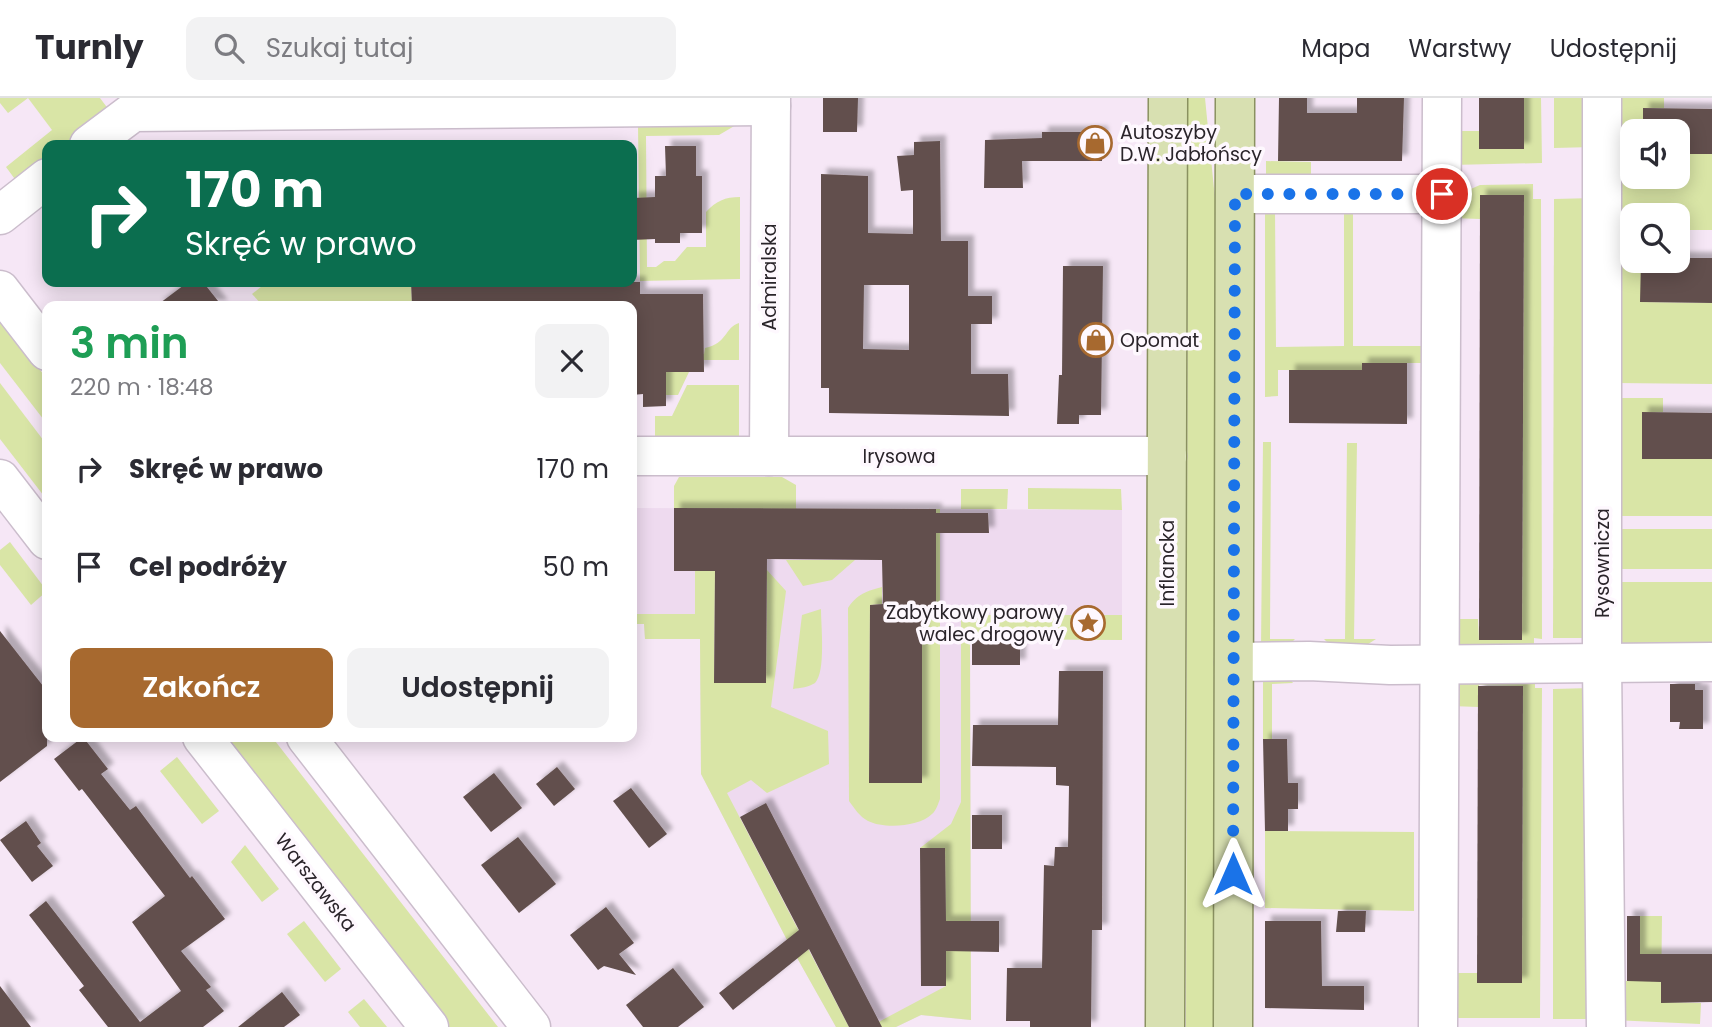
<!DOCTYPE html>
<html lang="pl">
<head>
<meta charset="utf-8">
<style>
	:root { --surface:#fff; --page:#f2f2f3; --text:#2b2b33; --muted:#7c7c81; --line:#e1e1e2; --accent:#a7692f }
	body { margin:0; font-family:Poppins,sans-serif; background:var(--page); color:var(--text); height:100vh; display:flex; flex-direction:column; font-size:26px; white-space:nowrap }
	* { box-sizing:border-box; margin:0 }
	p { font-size:23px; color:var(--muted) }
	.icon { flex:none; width:38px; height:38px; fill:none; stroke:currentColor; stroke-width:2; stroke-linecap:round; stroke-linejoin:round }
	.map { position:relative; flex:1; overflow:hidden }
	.details { position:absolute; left:42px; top:203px; width:595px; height:441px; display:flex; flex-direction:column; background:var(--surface); border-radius:14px; box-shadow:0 4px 18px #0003 }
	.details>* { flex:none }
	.guide { position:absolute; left:42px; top:42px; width:595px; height:147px; border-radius:14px; box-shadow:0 4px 18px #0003; background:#0b6e4f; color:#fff; overflow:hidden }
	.buttons { position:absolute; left:1620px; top:21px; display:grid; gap:14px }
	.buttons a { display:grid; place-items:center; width:70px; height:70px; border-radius:14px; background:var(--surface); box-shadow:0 4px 18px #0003; font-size:35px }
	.pin { position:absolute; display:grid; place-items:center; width:60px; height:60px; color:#fff; margin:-30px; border:4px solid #fff; border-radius:50%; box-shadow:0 2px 7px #0007 }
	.me { position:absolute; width:77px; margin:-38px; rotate:0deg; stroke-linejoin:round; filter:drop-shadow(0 0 5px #0008) }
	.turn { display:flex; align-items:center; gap:24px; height:147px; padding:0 28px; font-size:32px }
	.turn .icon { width:91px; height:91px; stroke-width:2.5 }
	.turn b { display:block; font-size:49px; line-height:60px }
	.round { display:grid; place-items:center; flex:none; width:74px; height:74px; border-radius:14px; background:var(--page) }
	.head { display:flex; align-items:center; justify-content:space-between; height:119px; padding:0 28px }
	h1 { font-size:42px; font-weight:600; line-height:52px; color:#1e9e55 }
	.action { display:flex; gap:14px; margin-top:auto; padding:14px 28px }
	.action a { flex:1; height:80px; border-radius:14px; background:var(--accent); color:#fff; font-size:28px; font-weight:600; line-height:80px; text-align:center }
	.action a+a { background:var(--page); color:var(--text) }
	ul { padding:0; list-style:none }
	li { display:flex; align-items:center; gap:21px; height:98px; padding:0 28px }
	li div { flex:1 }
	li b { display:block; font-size:26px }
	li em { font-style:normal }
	header { display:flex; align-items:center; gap:42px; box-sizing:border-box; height:98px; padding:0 35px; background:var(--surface); border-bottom:2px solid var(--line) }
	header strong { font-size:33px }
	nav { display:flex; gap:38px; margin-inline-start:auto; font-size:24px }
	.search { width:490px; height:63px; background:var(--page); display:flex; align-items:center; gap:18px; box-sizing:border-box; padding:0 24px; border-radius:14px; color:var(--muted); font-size:26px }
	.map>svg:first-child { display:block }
	.built { fill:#eedaef }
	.green { fill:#d9e5a6 }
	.building { fill:#62504d; fill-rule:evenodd; filter:url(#shadow) }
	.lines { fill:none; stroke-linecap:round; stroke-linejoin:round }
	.minor-casing { stroke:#cbbdcc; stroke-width:41 }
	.major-casing { stroke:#8a9160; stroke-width:41 }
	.minor { stroke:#fff; stroke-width:38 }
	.major { stroke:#d8e0b1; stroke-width:38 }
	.route { stroke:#1a73e8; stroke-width:12; stroke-dasharray:0 21.6 }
	.labels { text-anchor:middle; stroke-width:7; stroke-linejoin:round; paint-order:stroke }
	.poi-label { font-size:19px; fill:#2a242a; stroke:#fef8fe; text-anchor:start }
	.street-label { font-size:19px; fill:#2a242a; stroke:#fef8fe }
</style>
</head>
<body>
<header>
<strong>Turnly</strong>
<div class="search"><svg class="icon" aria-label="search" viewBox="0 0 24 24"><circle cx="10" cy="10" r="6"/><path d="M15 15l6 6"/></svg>Szukaj tutaj</div>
<nav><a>Mapa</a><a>Warstwy</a><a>Udostępnij</a></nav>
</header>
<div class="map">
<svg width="1712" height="929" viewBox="0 0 1712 929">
	<defs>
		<filter id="shadow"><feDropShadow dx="6" dy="-6" stdDeviation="2" flood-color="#0004"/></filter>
	</defs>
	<rect width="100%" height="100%" fill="#f6e7f6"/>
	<path class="built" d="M632,410L1122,412V542L970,541L971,922L921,917L896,929H836L787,842L701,676L700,541H645L644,526H632Z"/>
	<g class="green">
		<path d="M0,0H100L109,12L64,47H47V60L17,84L6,69L52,32L28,0L8,15L0,5Z"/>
		<path d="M1188,0H1205L1215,101L1213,929H1186Z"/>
		<path d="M1524,0H1541L1542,65L1451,67V33H1479V51H1524Z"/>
		<path d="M1554,0H1593V49L1554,50Z"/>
		<path d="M1616,0H1664V10H1643V33H1633V79H1678V56H1712V132H1678V117H1633V132H1617Z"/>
		<path d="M736,27L719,37L646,38L647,169H656L664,163H675L687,149H706V114C716,103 725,99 740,99V181L640,183L638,28Z"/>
		<path d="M1266,63L1311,64V86H1266Z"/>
		<path d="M1533,86V101H1541L1542,541L1534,540V556L1451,557V521H1478L1479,542H1522L1524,98L1480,121L1451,120L1450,100L1480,87Z"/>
		<path d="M1594,100L1592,540H1553L1554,101Z"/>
		<path d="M1353,111V248H1422V265H1362V272H1278V298L1265,299V112H1275L1276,249L1344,248V112Z"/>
		<path d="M1617,145L1633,146V163H1641V204L1712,205V286L1617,285Z"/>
		<path d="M267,184H411L412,208H263L252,196Z"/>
		<path d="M0,220L47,281V326L0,265Z"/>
		<path d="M739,225V262H698V274H689L678,297H666L660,257L704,256L705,250C728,245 724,230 739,225Z"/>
		<path d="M0,285L47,347V402L0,341Z"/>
		<path d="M687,287H739V338H655V318H672Z"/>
		<path d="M1616,300H1663V314L1642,315V360L1712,361V418H1615Z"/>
		<path d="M1263,344H1271L1270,541H1295L1289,547L1261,550Z"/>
		<path d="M1347,345H1357L1354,541H1376L1362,550L1330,547L1324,541H1345Z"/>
		<path d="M679,379H782L796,387V411L674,410V388Z"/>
		<path d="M1028,390L1121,391L1122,412L1028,411Z"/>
		<path d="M961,391H1008L1007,411H961Z"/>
		<path d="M936,411H940V701C938,706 936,713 932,716C919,729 884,731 868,723C859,718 855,711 849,703L848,510C857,496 867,493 882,489V506L870,507L869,685H922V520H936Z"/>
		<path d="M1614,431H1712V471H1615Z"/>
		<path d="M10,444L47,493L31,507L0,467V452Z"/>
		<path d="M758,462L786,493L771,609L828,633L829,666L767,695L751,682L727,695L849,929H836L787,842L701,676L700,541H645L644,526H632V516H695V473H715L714,584L766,585L767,483Z"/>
		<path d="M786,462H855L832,482L803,488Z"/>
		<path d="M1614,484H1712V552H1613Z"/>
		<path d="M821,511C821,528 826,574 815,585C809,589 800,590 793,591L802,517Z"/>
		<path d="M961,517H1122V542L970,541L971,922L921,917L896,929H869L946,888L945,750H920L951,726L961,704Z"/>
		<path d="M1535,576V590H1542L1540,920H1449L1448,875H1477L1478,885H1522L1523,588L1479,587L1478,609L1451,608V578Z"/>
		<path d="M1263,577L1289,580L1293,585L1272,586V641H1263Z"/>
		<path d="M1591,590L1596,921H1553V591Z"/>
		<path d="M222,639H272L498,929H448Z"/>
		<path d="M177,659L219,713L202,726L160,673Z"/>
		<path d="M1265,733L1414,734V813L1265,810Z"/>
		<path d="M245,747L279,791L262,804L231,764Z"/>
		<path d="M1640,818H1662L1661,904L1701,905L1700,926L1613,922L1614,883H1640Z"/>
		<path d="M304,823L341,871L325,884L287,836Z"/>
		<path d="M364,901L387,929H360L348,914Z"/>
	</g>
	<g class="building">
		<path d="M823,0H858L857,34H823Z"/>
		<path d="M1279,0H1307V15H1357V0H1404L1402,63H1278Z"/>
		<rect x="1479" y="0" width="45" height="51"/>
		<path d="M1643,10L1712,11V56H1678V33H1643Z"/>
		<path d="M1042,34H1102V63H1022L1023,90H984L985,42L1042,40Z"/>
		<path d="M940,43L941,143H968V198H992V226H971V276H1008L1009,318L829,315V290H821V76L868,78V135L913,136V92L901,93L897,58L914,57V44ZM864,187H909V252L863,251Z"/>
		<path d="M665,48H696V78H702V135H680V145H655V141L632,142V100L655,99V78H666Z"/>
		<path d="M1480,97H1524L1522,542H1479Z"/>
		<path d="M1678,160H1712V205L1640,204L1641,163H1678Z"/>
		<path d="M1063,168H1103L1101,317H1079V326H1057L1059,277H1062Z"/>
		<path d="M188,184H203L222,208H156Z"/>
		<path d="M411,184H640V196H703L704,274H666V308L643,309V296L632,297V208H412Z"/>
		<path d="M1362,265H1407V326L1289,325V272H1362Z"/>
		<path d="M1642,314L1712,315V361H1642Z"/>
		<path d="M674,410L936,411V415H988L989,435H936V520H922V685H869L870,507L883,506L882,462L767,461L766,585H714L715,473H674Z"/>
		<path d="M0,533L47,593V648L0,684Z"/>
		<path d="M972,542L1020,543V567H972Z"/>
		<path d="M1059,573H1103L1102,832H1092L1091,929H1030V923H1006L1007,870H1042L1044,767L1054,768L1055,749H1068L1069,688L1056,687V669L972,668L973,627H1058Z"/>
		<path d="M1670,586H1695V592H1703V631H1679L1680,624H1670Z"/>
		<path d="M1478,588H1523L1522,885H1477Z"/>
		<path d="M83,639L108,671L101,676L130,712L136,708L190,780L192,778L225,821L181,853L211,889L206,892L224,913L203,929H108L79,892L84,888L29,817L46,803L140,924L181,893L132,824L165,798L82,691L79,693L54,661Z"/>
		<path d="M1263,641H1287L1288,685H1298V711H1288V733H1265Z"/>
		<path d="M557,669L575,691L554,708L536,686Z"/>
		<path d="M494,675L522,710L491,734L463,699Z"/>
		<path d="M631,690L667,736L649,750L613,703Z"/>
		<path d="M766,705L882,929H849L809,851L733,912L719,895L799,832L740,719Z"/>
		<rect x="972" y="717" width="30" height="34"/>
		<path d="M26,723L41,745L37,748L53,768L32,784L0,742Z"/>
		<path d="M518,739L556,786L519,815L481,767Z"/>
		<path d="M920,750H945L946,823H999V854L946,853V888H921Z"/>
		<path d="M606,809L634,845L619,856L636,877L604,868L598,872L570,837Z"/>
		<path d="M1338,813H1366L1365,834H1336Z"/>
		<path d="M1627,818H1640V856H1712V904L1661,905V884L1627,883Z"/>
		<path d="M1265,823H1321L1322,888H1364V912L1265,910Z"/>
		<path d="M673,870L704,909L678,929H643L626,907Z"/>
		<path d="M0,888L31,929H0Z"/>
		<path d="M282,894L300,917L284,929H238Z"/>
	</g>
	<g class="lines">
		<g class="minor-casing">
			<g id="minor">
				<path d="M1602,0V565L1606,929"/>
				<path d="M89,47L133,14L771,8"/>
				<path d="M1235,96H1442"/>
				<path d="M0,117L47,80"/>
				<path d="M0,192L47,253"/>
				<path d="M632,358H1167"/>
				<path d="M769,358L771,0"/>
				<path d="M0,381L47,442"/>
				<path d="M1234,564L1309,563L1390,567L1712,564"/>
				<path d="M202,639L429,929"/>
				<path d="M306,639L531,929"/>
				<path d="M1438,929L1442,0"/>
			</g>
		</g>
		<g class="major-casing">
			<g id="major">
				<path d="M1165,929L1168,0"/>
				<path d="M1233,929L1235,0"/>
			</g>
		</g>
		<use href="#minor" class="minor"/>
		<use href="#major" class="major"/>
	</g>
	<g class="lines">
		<path class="route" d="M1233,776L1235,96H1442"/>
	</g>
	<defs>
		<g id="shop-ring" transform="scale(1.75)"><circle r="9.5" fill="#fef8fe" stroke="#a7692f" stroke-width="1.5"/><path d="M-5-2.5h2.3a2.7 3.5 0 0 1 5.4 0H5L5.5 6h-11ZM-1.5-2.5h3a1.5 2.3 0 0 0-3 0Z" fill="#a7692f"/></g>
		<g id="sight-ring" transform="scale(1.75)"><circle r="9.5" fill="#fef8fe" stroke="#a7692f" stroke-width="1.5"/><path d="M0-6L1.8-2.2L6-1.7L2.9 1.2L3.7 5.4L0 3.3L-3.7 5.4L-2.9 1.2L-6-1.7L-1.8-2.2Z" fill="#a7692f"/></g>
	</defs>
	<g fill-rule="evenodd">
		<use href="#shop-ring" x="1095" y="45"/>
		<use href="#shop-ring" x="1096" y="242"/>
		<use href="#sight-ring" x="1088" y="525"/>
	</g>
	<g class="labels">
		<g class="poi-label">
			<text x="1120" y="41">Autoszyby<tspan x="1120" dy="22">D.W. Jabłońscy</tspan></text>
			<text x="1120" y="249">Opomat</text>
			<text x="1064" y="521" text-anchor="end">Zabytkowy parowy<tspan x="1064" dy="22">walec drogowy</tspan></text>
		</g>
		<g class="street-label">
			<text transform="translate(769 179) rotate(-90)" y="7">Admiralska</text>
			<text x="899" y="365">Irysowa</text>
			<text transform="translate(1167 465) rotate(-90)" y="7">Inflancka</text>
			<text transform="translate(1602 465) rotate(-90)" y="7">Rysownicza</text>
			<text transform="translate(316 784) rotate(52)" y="7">Warszawska</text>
		</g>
	</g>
</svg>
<div class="buttons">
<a><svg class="icon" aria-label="sound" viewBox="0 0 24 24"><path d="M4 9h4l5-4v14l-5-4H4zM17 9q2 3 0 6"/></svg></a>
<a><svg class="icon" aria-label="search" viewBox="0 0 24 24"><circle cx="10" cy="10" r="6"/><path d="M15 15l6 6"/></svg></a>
</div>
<div class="pin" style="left:1442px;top:96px;background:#d93025"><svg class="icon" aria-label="arrive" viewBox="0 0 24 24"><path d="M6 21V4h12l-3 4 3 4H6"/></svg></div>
<svg class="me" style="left:1233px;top:776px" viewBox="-20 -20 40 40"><path d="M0-17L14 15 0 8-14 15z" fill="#1a73e8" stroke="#fff" stroke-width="4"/></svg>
<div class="guide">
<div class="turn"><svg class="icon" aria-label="right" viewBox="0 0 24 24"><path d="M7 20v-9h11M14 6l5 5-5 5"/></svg><div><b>170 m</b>Skręć w prawo</div></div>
</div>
<section class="details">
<div class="head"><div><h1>3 min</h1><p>220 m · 18:48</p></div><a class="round"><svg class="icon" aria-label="close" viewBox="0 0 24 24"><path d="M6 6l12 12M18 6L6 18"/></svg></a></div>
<ul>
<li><svg class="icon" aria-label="right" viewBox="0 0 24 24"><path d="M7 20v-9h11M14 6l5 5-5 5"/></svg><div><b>Skręć w prawo</b></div><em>170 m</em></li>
<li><svg class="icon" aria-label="arrive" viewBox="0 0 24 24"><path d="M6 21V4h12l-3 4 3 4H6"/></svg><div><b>Cel podróży</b></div><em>50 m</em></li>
</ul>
<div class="action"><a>Zakończ</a><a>Udostępnij</a></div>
</section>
</div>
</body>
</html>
